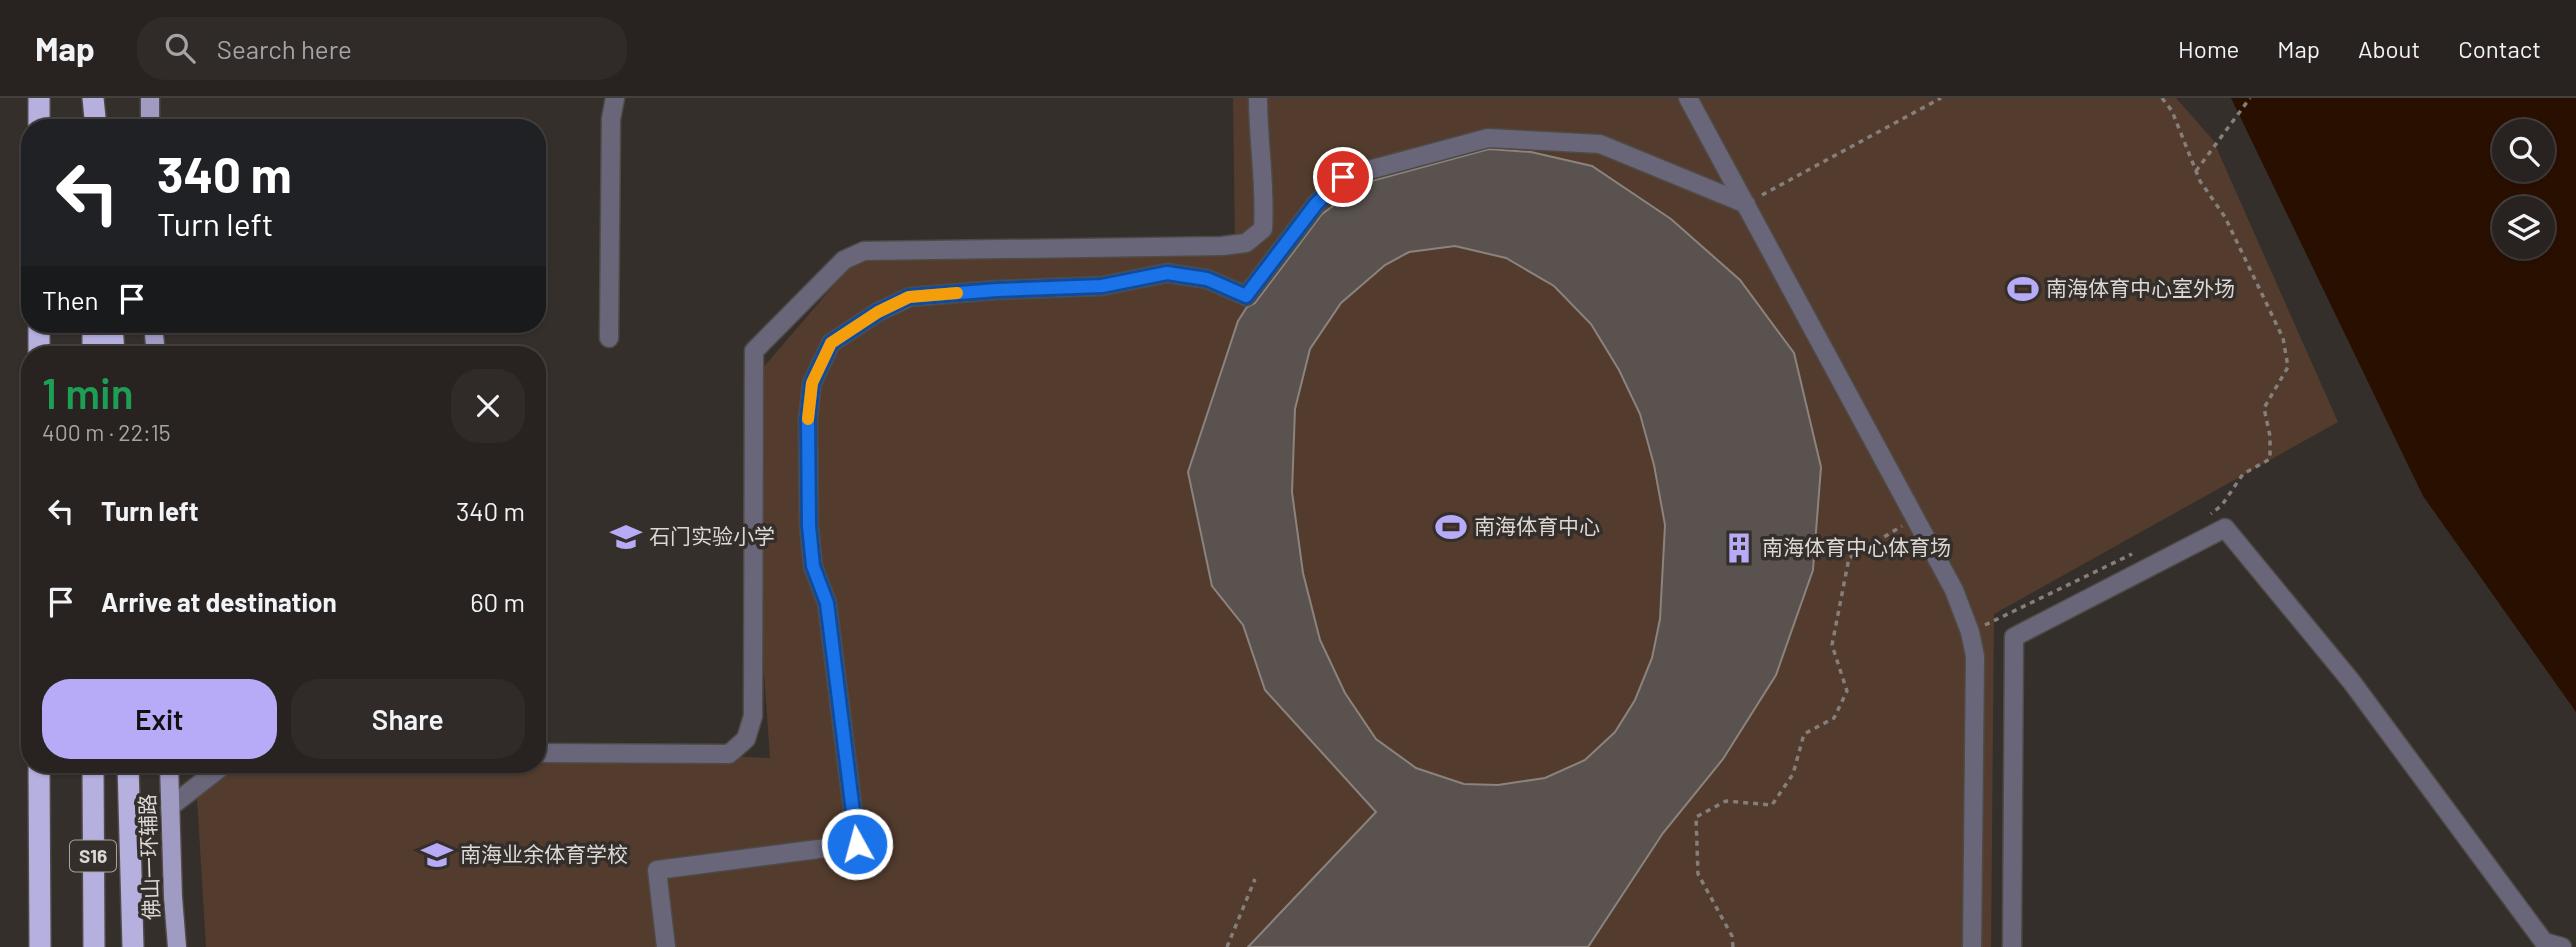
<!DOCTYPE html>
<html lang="en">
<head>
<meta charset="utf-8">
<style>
	:root { --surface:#282320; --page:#302b29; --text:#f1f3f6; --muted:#a5a4a5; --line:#44403e; --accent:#b7abf8 }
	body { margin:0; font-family:Barlow,"Noto Sans SC",sans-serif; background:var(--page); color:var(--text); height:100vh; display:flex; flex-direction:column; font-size:26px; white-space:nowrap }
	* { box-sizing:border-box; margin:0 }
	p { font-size:23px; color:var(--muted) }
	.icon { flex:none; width:38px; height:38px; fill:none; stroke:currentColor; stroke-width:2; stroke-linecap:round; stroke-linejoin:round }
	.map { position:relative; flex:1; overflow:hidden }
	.sheet { position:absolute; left:21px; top:248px; width:525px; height:427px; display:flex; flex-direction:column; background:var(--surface); border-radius:28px; box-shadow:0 2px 5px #0004,0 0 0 2px var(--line) }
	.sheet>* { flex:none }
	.hud { position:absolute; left:21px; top:21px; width:525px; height:214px; border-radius:28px; box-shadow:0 2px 5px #0004,0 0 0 2px var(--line); background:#202124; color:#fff; overflow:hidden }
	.controls { position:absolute; left:2492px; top:21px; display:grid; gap:14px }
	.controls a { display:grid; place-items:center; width:63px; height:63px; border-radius:50%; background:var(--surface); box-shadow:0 2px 5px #0004,0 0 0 2px var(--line); font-size:35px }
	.pin { position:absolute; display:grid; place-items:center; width:60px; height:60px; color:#fff; margin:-30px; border:4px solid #fff; border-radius:50%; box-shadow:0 2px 7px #0007 }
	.me { position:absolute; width:77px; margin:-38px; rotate:353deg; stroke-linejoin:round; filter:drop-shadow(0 0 5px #0008) }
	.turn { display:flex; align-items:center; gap:24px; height:147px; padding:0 21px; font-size:32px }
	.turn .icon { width:91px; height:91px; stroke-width:2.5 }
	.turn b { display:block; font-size:49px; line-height:60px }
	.then { display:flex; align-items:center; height:66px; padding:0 21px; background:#0003; gap:14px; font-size:26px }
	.round { display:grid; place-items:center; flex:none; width:74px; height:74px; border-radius:28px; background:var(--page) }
	.summary { display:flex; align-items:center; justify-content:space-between; height:119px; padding:0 21px }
	h1 { font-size:42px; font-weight:600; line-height:52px; color:#1e9e55 }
	.button { display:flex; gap:14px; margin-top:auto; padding:14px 21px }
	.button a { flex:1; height:80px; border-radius:28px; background:var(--accent); color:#111; font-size:28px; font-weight:600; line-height:80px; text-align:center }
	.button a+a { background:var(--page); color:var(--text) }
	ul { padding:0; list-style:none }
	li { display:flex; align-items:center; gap:21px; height:91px; padding:0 21px }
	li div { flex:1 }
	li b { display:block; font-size:26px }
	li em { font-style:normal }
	header { display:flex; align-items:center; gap:42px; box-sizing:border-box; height:98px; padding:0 35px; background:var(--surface); border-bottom:2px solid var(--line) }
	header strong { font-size:33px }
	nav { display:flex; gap:38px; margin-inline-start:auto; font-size:24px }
	.search { width:490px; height:63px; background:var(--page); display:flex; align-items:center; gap:18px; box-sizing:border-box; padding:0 24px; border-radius:28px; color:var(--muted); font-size:26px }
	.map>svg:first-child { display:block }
	.green { fill:#533c2d }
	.water { fill:#280f00; fill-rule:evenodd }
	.building { fill:#59524e; stroke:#8b837e; stroke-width:2; fill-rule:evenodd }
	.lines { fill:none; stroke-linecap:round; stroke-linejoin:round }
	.minor-casing { stroke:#504a46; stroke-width:21 }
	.major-casing { stroke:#504a46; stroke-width:21 }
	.highway-casing { stroke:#504a46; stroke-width:24 }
	.path { stroke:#847f7b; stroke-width:3.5; stroke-dasharray:5 5; stroke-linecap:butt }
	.minor { stroke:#69667a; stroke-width:18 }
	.major { stroke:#a09bc3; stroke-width:18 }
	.highway { stroke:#b6b0df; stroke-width:21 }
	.route-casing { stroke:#114b97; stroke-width:18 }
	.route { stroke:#1a73e8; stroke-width:12 }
	.slow { stroke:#f59e0b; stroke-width:12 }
	.labels { text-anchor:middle; stroke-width:7; stroke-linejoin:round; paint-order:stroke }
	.shield { fill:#352f2b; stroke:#aaa5a2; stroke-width:2 }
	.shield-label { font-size:19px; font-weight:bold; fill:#dcd8d5 }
	.poi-label { font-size:21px; fill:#dcd8d5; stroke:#352f2b; text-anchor:start }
	.street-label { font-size:21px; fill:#dcd8d5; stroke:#352f2b }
</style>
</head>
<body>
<header>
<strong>Map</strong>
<div class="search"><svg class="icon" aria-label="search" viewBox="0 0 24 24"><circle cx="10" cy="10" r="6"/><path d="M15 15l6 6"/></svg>Search here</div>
<nav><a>Home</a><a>Map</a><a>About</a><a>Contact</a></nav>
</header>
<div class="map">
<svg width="2576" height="849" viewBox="0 0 2576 849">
	<rect width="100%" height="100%" fill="#352f2b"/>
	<path class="green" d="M1233,0H2176L2213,42L2338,324L1994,516L1991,849H206L195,667H537V650L770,660L744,292L870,145L1235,149Z"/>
	<path class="water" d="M2231,0H2576V614L2423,398ZM2504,33H2543V72H2504ZM2504,110H2543V149H2504Z"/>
	<path class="building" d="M1489,51L1531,54L1592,68L1671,121L1740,182L1794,255L1821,369L1813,472L1776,577L1723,661L1663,735L1588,849H1248L1376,714L1265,592L1243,527L1212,488L1188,374L1238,223L1247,209L1255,205L1322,116L1364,85ZM1455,148L1506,160L1554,188L1591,226L1619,272L1640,316L1654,367L1665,427L1660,521L1652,560L1635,602L1615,634L1585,662L1545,680L1498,687L1464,686L1416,670L1376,641L1345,595L1320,542L1303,475L1292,394L1295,311L1310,251L1341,205L1385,167L1409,154Z"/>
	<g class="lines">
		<g class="minor-casing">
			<g id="minor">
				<path d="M1688,0L1954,492L1970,534L1975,558L1972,849"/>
				<path d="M609,240L611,21L615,0"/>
				<path d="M537,655L729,656L746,641L753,618L754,253L844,162L864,153L1222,148L1246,145L1263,131C1266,87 1258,44 1258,0"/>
				<path d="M170,709L224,667"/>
				<path d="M666,849L657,772L857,746L827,505L813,468L809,428L808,321L812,285L831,245L878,214L910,199L997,192L1102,188L1167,175L1207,181L1246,198L1316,106L1343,79L1488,40L1600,46L1746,106"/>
				<path d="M2012,849L2014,539L2225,430L2351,583L2544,844L2562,849"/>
			</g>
		</g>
		<g class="major-casing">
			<g id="major">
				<path d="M150,0V30"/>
				<path d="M153,226L156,257"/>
				<path d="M169,667L173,799L177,849"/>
			</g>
		</g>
		<g class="highway-casing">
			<g id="highway">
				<path d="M93,0L96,30"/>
				<path d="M39,30V0"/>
				<path d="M39,226V257"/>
				<path d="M93,226V257"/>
				<path d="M112,226L114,257"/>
				<path d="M39,667L40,849"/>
				<path d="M93,667L94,849"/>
				<path d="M128,667L133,849"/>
			</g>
		</g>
		<g class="path">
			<path d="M2162,0L2172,13L2200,83L2225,119L2283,240L2288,269L2264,310L2270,338V361L2243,376L2222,407L2211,416"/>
			<path d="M2196,73L2250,0"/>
			<path d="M1762,97L1941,0"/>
			<path d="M1985,527L2132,456"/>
			<path d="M1227,849L1255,781"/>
			<path d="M1733,849L1732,838L1698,776L1696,719L1726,703L1772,707L1793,676L1804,636L1834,620L1847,593L1832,547L1849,460L1902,428"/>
		</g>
		<use href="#minor" class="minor"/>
		<use href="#major" class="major"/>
		<use href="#highway" class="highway"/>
	</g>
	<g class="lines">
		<g class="route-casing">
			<path id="route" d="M857,746L827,505L813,468L809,428L808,321L812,285L831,245L878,214L909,199L997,192L1102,188L1167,175L1207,181L1246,198L1316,106L1343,79"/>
		</g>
		<use href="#route" class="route"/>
		<path class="slow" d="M808,321L812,285L831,245L878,214L909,199L957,195"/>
	</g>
	<defs>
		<g id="stadium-bare" transform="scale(2.415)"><path d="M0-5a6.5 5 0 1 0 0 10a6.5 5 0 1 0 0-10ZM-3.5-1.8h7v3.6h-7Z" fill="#b7abf8" stroke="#352f2b" stroke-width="2.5" paint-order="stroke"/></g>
		<g id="school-bare" transform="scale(2.415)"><path d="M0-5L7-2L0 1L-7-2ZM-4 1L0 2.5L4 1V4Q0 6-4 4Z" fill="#b7abf8" stroke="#352f2b" stroke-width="2.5" paint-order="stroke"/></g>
		<g id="building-bare" transform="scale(2.415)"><path d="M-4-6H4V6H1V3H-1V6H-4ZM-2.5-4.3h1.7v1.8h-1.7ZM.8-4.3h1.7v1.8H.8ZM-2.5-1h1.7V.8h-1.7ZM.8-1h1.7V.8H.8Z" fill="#b7abf8" stroke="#352f2b" stroke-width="2.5" paint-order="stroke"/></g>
	</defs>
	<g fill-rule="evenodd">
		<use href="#stadium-bare" x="2023" y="191"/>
		<use href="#stadium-bare" x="1451" y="429"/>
		<use href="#school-bare" x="626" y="439"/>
		<use href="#building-bare" x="1739" y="450"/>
		<use href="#school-bare" x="437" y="757"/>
	</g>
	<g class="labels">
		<rect class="shield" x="70" y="742.5" width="46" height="31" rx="5"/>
		<g class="shield-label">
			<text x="93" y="765">S16</text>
		</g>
		<g class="poi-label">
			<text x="2046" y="198">南海体育中心室外场</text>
			<text x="1474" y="436">南海体育中心</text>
			<text x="649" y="446">石门实验小学</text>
			<text x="1762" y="457">南海体育中心体育场</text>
			<text x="460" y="764">南海业余体育学校</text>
		</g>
		<g class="street-label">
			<text transform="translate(150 759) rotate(-92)" y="7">佛山一环辅路</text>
		</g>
	</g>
</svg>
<div class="controls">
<a><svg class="icon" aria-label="search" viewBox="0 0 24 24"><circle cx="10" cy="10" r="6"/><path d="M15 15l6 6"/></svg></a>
<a><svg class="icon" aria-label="layers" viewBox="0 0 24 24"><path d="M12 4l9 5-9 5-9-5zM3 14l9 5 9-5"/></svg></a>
</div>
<div class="pin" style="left:1343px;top:79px;background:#d93025"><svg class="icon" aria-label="arrive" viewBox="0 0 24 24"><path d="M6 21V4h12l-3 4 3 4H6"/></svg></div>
<svg class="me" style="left:857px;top:746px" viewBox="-20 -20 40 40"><circle r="17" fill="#1a73e8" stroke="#fff" stroke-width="3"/><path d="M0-11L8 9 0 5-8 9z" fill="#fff"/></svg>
<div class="hud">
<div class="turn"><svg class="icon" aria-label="left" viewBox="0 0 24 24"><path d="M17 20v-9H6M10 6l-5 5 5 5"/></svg><div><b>340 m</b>Turn left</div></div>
<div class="then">Then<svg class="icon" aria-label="arrive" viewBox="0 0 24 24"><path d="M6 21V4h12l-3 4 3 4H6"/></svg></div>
</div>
<section class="sheet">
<div class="summary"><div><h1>1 min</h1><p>400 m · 22:15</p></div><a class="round"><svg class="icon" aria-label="close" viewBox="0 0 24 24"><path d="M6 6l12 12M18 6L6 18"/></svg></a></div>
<ul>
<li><svg class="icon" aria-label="left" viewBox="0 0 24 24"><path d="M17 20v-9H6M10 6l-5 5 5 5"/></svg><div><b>Turn left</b></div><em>340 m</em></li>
<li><svg class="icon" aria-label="arrive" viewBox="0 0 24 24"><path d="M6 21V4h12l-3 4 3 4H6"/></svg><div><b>Arrive at destination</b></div><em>60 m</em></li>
</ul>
<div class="button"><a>Exit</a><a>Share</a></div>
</section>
</div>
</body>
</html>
